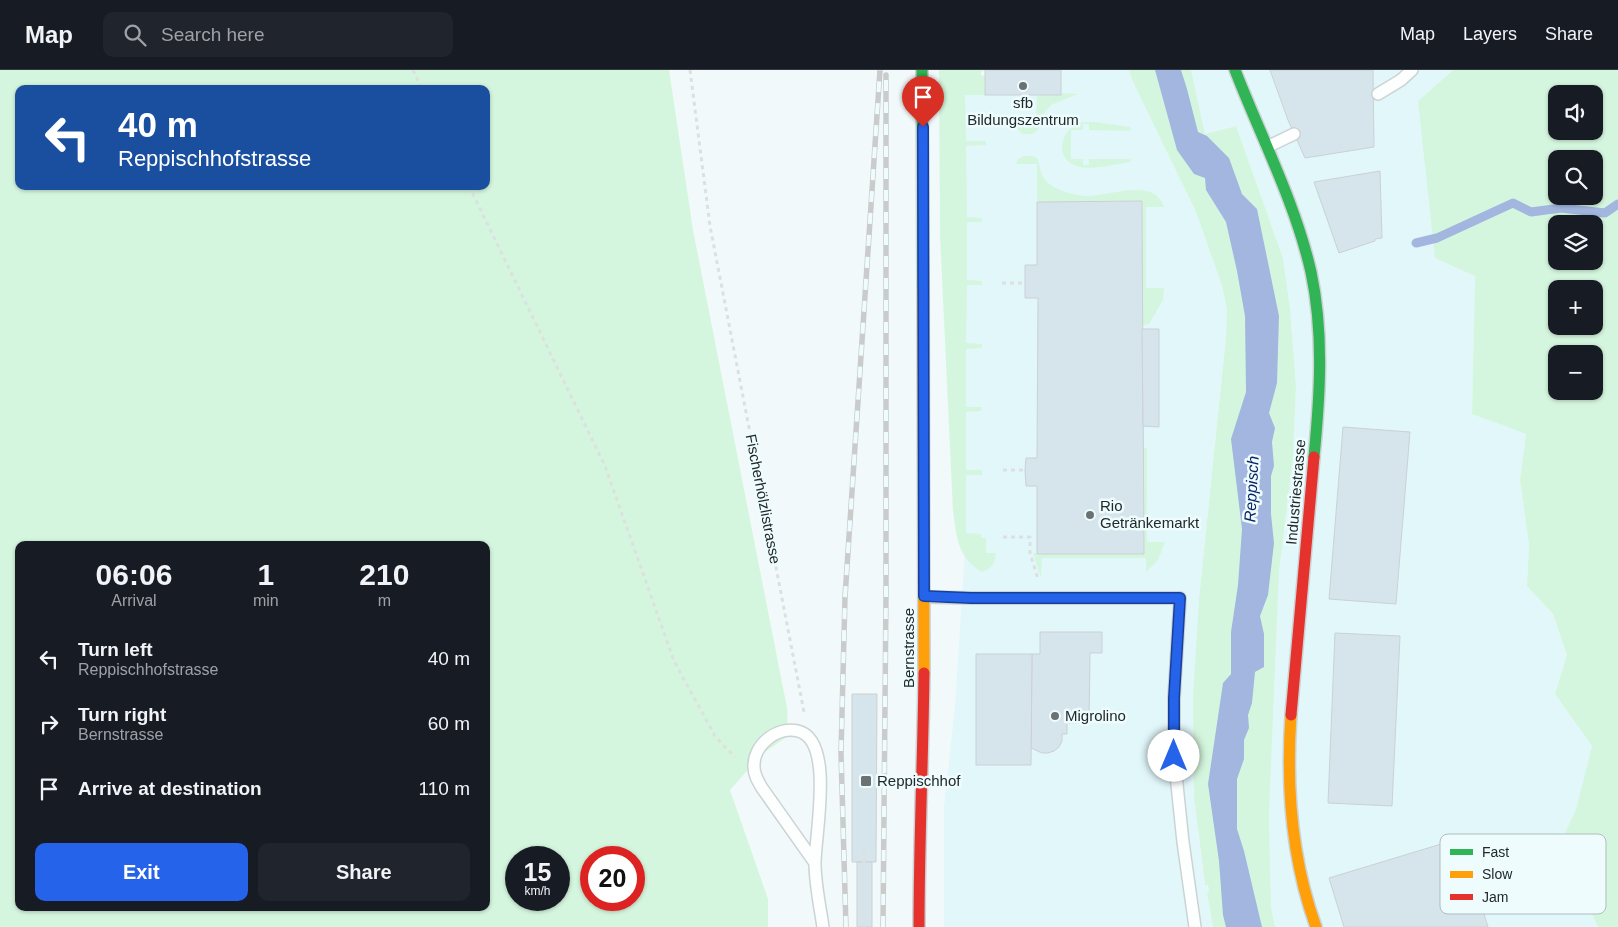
<!DOCTYPE html>
<html lang="en">
<head>
<meta charset="utf-8">
<style>
	:root { --surface:#171b24; --page:#20242c; --text:#f1f3f6; --muted:#9ea1a6; --line:#363941; --accent:#2563eb }
	body { margin:0; font-family:Arial,sans-serif; background:var(--page); color:var(--text); height:100vh; display:flex; flex-direction:column; font-size:19px; white-space:nowrap }
	* { box-sizing:border-box; margin:0 }
	p { font-size:16px; color:var(--muted) }
	.icon { flex:none; width:28px; height:28px; fill:none; stroke:currentColor; stroke-width:2; stroke-linecap:round; stroke-linejoin:round }
	.map { position:relative; flex:1; overflow:hidden }
	.side { position:absolute; left:15px; top:471px; width:475px; height:370px; display:flex; flex-direction:column; background:var(--surface); border-radius:10px; box-shadow:0 1px 4px #0004 }
	.side>* { flex:none }
	.guide { position:absolute; left:15px; top:15px; width:475px; height:105px; border-radius:10px; box-shadow:0 1px 4px #0004; background:#1a4fa0; color:#fff; overflow:hidden }
	.fabs { position:absolute; left:1548px; top:15px; display:grid; gap:10px }
	.fabs a { display:grid; place-items:center; width:55px; height:55px; border-radius:10px; background:var(--surface); box-shadow:0 1px 4px #0004; font-size:25px }
	.speed { position:absolute; left:505px; top:776px; display:flex; gap:10px; font-size:25px; font-weight:700; text-align:center }
	.speed>* { display:grid; place-content:center; width:65px; height:65px; border-radius:50%; background:var(--surface); box-shadow:0 1px 4px #0004; line-height:1 }
	.speed small { font-size:12px; font-weight:400 }
	.speed .limit { border:8px solid #d22; background:#fff; color:#111 }
	.pin { position:absolute; display:grid; place-items:center; width:42px; height:42px; color:#fff; margin:-51px -21px; border-radius:50% 50% 50% 0; rotate:-45deg; box-shadow:0 0 5px #0007 }
	.pin .icon { rotate:45deg }
	.me { position:absolute; width:55px; margin:-28px; rotate:0deg; stroke-linejoin:round; filter:drop-shadow(0 0 4px #0008) }
	.turn { display:flex; align-items:center; gap:18px; height:105px; padding:0 20px; font-size:22px }
	.turn .icon { width:65px; height:65px; stroke-width:2.5 }
	.turn b { display:block; font-size:35px; line-height:42px }
	.eta { display:flex; justify-content:space-evenly; align-items:center; height:85px; text-align:center }
	.eta b { font-size:30px; font-weight:700; line-height:35px }
	.cta { display:flex; gap:10px; margin-top:auto; padding:10px 20px }
	.cta a { flex:1; height:58px; border-radius:10px; background:var(--accent); color:#fff; font-size:20px; font-weight:700; line-height:58px; text-align:center }
	.cta a+a { background:var(--page); color:var(--text) }
	ul { padding:0; list-style:none }
	li { display:flex; align-items:center; gap:15px; height:65px; padding:0 20px }
	li div { flex:1 }
	li b { display:block; font-size:19px }
	li em { font-style:normal }
	header { display:flex; align-items:center; gap:30px; box-sizing:border-box; height:70px; padding:0 25px; background:var(--surface); border-bottom:1px solid var(--line) }
	header strong { font-size:24px }
	nav { display:flex; gap:28px; margin-inline-start:auto; font-size:18px }
	.search { width:350px; height:45px; background:var(--page); display:flex; align-items:center; gap:12px; box-sizing:border-box; padding:0 18px; border-radius:10px; color:var(--muted); font-size:19px }
	.map>svg:first-child { display:block }
	.built { fill:#e2f7fa }
	.green { fill:#d5f6de; fill-rule:evenodd }
	.water { fill:#a2b6df }
	.lines { fill:none; stroke-linecap:round; stroke-linejoin:round }
	.stream { stroke:#a2b6df; stroke-width:9 }
	.building { fill:#d6e4eb; stroke:#cbd1d4 }
	.lane-casing { stroke:#ccd3d5; stroke-width:14 }
	.fast-casing { stroke:#ccd3d5; stroke-width:14 }
	.slow-casing { stroke:#ccd3d5; stroke-width:14 }
	.jam-casing { stroke:#ccd3d5; stroke-width:14 }
	.path { stroke:#dde0e0; stroke-width:3; stroke-dasharray:4 4; stroke-linecap:butt }
	.lane { stroke:#fdfefe; stroke-width:11 }
	.fast { stroke:#30b455; stroke-width:11 }
	.slow { stroke:#ff9f0a; stroke-width:11 }
	.jam { stroke:#e5322d; stroke-width:11 }
	.rail-casing { stroke:#cacccc; stroke-width:5.5 }
	.rail { stroke:#eefcfe; stroke-width:4; stroke-dasharray:11; stroke-linecap:butt }
	.route-casing { stroke:#184099; stroke-width:12 }
	.route { stroke:#2563eb; stroke-width:9 }
	.poi-dot { fill:#6a7273; stroke:#eefcfe; stroke-width:2 }
	.labels { text-anchor:middle; stroke-width:5; stroke-linejoin:round; paint-order:stroke }
	.poi-label { font-size:15px; fill:#21292a; stroke:#eefcfe; text-anchor:start }
	.street-label { font-size:15px; fill:#21292a; stroke:#eefcfe }
	.water-label { font-size:16px; font-style:italic; fill:#0d2367; stroke:#eefcfe }
	.key { fill:#eefcfe; stroke:#b0bdbe; stroke-width:1 }
	.key-label { font-size:14px; fill:#21292a }
</style>
</head>
<body>
<header>
<strong>Map</strong>
<div class="search"><svg class="icon" aria-label="search" viewBox="0 0 24 24"><circle cx="10" cy="10" r="6"/><path d="M15 15l6 6"/></svg>Search here</div>
<nav><a>Map</a><a>Layers</a><a>Share</a></nav>
</header>
<div class="map">
<svg width="1618" height="857" viewBox="0 0 1618 857">
	<rect width="100%" height="100%" fill="#f2f9fa"/>
	<g class="built">
		<path d="M985,0H1129L1133,12L1196,142L1222,216L1227,239L1226,267L1199,529L1198,762L1205,815H1208L1209,822L1207,823L1213,857H944V737L955,637L966,463L965,25H985Z"/>
		<path d="M1191,0H1453L1418,31L1475,206L1472,343L1526,364L1520,410L1529,475L1527,516L1553,544L1567,585L1555,624L1592,676L1576,739L1563,767L1586,832L1598,857H1275L1271,837L1269,746L1279,502L1293,387L1296,315L1290,238L1283,188L1236,56L1205,64Z"/>
	</g>
	<g class="green">
		<path d="M0,0H669L693,160L787,638L788,666L762,684L730,720L768,829V857H0ZM19,19H486V116H19ZM19,475H486V838H19ZM516,788H559V830H516ZM591,788H634V830H591Z"/>
		<path d="M939,0H985L981,2V5L985,6V25H965L966,71H986V75L966,76L967,147L982,148V152H967V210L982,211V215H967L966,273L982,274V278L966,279V337H982L981,341L966,342V400H982V405H966V463L981,464V468H986V483H996C995,493 991,500 981,502C957,485 957,469 953,441L940,165Z"/>
		<path d="M1129,0H1191L1205,64L1236,56L1283,188L1290,238L1296,315L1293,387L1279,502L1269,746L1271,837L1275,857H1213L1207,823L1209,822L1208,815H1205L1194,727L1193,627L1199,529L1226,267L1227,239L1222,216L1196,142L1133,12Z"/>
		<path d="M1453,0H1618V857H1598L1586,832L1563,767L1576,739L1592,676L1555,624L1567,585L1553,544L1527,516L1529,475L1520,410L1526,364L1472,344L1475,206L1435,188L1418,31ZM1556,24H1594V61H1556ZM1556,89H1594V126H1556ZM1556,154H1594V191H1556ZM1556,219H1594V256H1556ZM1556,284H1594V321H1556Z"/>
		<path d="M1061,23L1078,24L1051,35L1041,47L1039,58L1036,62L1032,64H1023L1016,58V56H1036L1037,25H1061Z"/>
		<path d="M1081,52H1095L1130,57L1131,61L1089,60V54H1083V60H1071V89H1083V95H1089V89H1131L1130,92C1117,94 1092,100 1080,97C1054,91 1058,61 1081,52Z"/>
		<path d="M1024,86H1032L1037,88C1041,96 1039,105 1047,112C1057,121 1074,125 1087,126C1109,126 1155,107 1164,137H1146V218H1164L1163,230L1149,254L1142,256V131L1037,132V94H1016L1018,89Z"/>
		<path d="M1143,378H1147V472H1165L1158,490L1146,502V488H1042L1041,508L1033,483L1144,484Z"/>
	</g>
	<path class="water" d="M1155,0H1181L1187,19L1198,62L1207,66L1229,88L1242,124L1257,139L1279,246L1277,313L1269,343L1275,358L1272,372L1274,396L1271,406V444L1274,473L1268,525L1260,546L1264,564V597L1255,602L1252,633L1248,645L1249,658L1244,670V689L1237,709V759L1244,781L1262,857H1226L1223,845L1219,791L1208,714L1223,613L1231,604V562L1238,515L1242,459L1231,369L1246,322L1245,246L1237,201L1226,152L1206,120L1205,108L1194,104L1177,80Z"/>
	<g class="lines">
		<path class="stream" d="M1416,173L1437,168L1513,133L1531,142L1561,138L1605,143L1618,134"/>
	</g>
	<g class="building">
		<rect x="985" y="0" width="76" height="25"/>
		<path d="M1270,0H1373L1374,77L1305,88L1288,50Z"/>
		<path d="M1380,101L1382,168L1375,169V171L1339,183L1314,112Z"/>
		<path d="M1142,131L1144,484H1037V416H1026L1025,400L1026,388H1037L1038,228H1025V195H1037V132Z"/>
		<path d="M1142,259H1159V357L1143,356Z"/>
		<path d="M1343,357L1410,362L1396,534L1329,529Z"/>
		<path d="M1040,562H1102V583H1090L1089,653H1067V664H1062V671L1059,677L1054,681L1048,683H1042L1031,678L1032,584H1040Z"/>
		<path d="M1335,563L1400,566L1392,736L1328,733Z"/>
		<path d="M976,584H1032L1031,695H976Z"/>
		<path d="M852,624H877L876,792H852Z"/>
		<path d="M1461,768L1488,857H1344L1329,808Z"/>
		<rect x="857" y="792" width="15" height="65"/>
	</g>
	<g class="lines">
		<g class="lane-casing">
			<g id="lane">
				<path d="M1378,24L1401,10L1412,0"/>
				<path d="M1267,77L1294,64"/>
				<path d="M924,527L971,528H1180L1174,628V686L1183,772L1195,857"/>
				<path d="M815,793L762,718C758,711 754,705 754,697C753,675 777,656 798,661C835,670 815,765 815,793C815,814 820,836 823,857"/>
			</g>
		</g>
		<g class="fast-casing">
			<g id="fast">
				<path d="M922,0L923,217"/>
				<path d="M1235,0C1261,67 1295,132 1311,202C1324,263 1320,325 1314,387"/>
			</g>
		</g>
		<g class="slow-casing">
			<g id="slow">
				<path d="M923,217L924,603"/>
				<path d="M1291,645C1286,717 1291,788 1316,857"/>
			</g>
		</g>
		<g class="jam-casing">
			<g id="jam">
				<path d="M1291,645L1314,387"/>
				<path d="M919,857C919,772 923,688 924,603"/>
			</g>
		</g>
		<g class="path">
			<path d="M413,0L422,19"/>
			<path d="M690,0L710,156L804,642"/>
			<path d="M469,116L605,396L674,591L715,666L723,675L735,687"/>
			<path d="M1002,213H1025"/>
			<path d="M1003,400H1025"/>
			<path d="M1003,467H1030V483L1038,509"/>
			<path d="M864,857V781"/>
		</g>
		<use href="#lane" class="lane"/>
		<use href="#fast" class="fast"/>
		<use href="#slow" class="slow"/>
		<use href="#jam" class="jam"/>
		<g class="rail-casing">
			<g id="rail">
				<path d="M846,857L841,683L845,527L880,0"/>
				<path d="M883,857L886,523V5"/>
			</g>
		</g>
		<use href="#rail" class="rail"/>
	</g>
	<g class="lines">
		<g class="route-casing">
			<path id="route" d="M923,57L924,526L971,528H1180L1174,628V686"/>
		</g>
		<use href="#route" class="route"/>
	</g>
	<g class="poi-dot">
		<circle cx="1023" cy="16" r="5"/>
		<circle cx="1090" cy="445" r="5"/>
		<circle cx="1055" cy="646" r="5"/>
		<rect x="860" y="705" width="12" height="12" rx="2.5"/>
	</g>
	<g class="labels">
		<g class="poi-label">
			<text x="1023" y="38" text-anchor="middle">sfb<tspan x="1023" dy="17">Bildungszentrum</tspan></text>
			<text x="1100" y="441">Rio<tspan x="1100" dy="17">Getränkemarkt</tspan></text>
			<text x="1065" y="651">Migrolino</text>
			<text x="877" y="716">Reppischhof</text>
		</g>
		<g class="street-label">
			<text transform="translate(1296 422) rotate(-85)" y="5">Industriestrasse</text>
			<text transform="translate(763 429) rotate(79)" y="5">Fischerhölzlistrasse</text>
			<text transform="translate(909 578) rotate(-90)" y="5">Bernstrasse</text>
		</g>
		<g class="water-label">
			<text transform="translate(1251 419) rotate(-87)" y="6">Reppisch</text>
		</g>
	</g>
	<rect x="1440" y="764" width="166" height="80" rx="8" class="key"/>
	<rect x="1450" y="779" width="23" height="6" fill="#30b455"/>
	<rect x="1450" y="801" width="23" height="7" fill="#ff9f0a"/>
	<rect x="1450" y="824" width="23" height="6" fill="#e5322d"/>
	<g class="key-label">
		<text x="1482" y="787">Fast</text>
		<text x="1482" y="809">Slow</text>
		<text x="1482" y="832">Jam</text>
	</g>
</svg>
<div class="fabs">
<a><svg class="icon" aria-label="sound" viewBox="0 0 24 24"><path d="M4 9h4l5-4v14l-5-4H4zM17 9q2 3 0 6"/></svg></a>
<a><svg class="icon" aria-label="search" viewBox="0 0 24 24"><circle cx="10" cy="10" r="6"/><path d="M15 15l6 6"/></svg></a>
<a><svg class="icon" aria-label="layers" viewBox="0 0 24 24"><path d="M12 4l9 5-9 5-9-5zM3 14l9 5 9-5"/></svg></a>
<a>+</a>
<a>−</a>
</div>
<div class="speed"><div>15<small>km/h</small></div><div class="limit">20</div></div>
<div class="pin" style="left:923px;top:57px;background:#d93025"><svg class="icon" aria-label="arrive" viewBox="0 0 24 24"><path d="M6 21V4h12l-3 4 3 4H6"/></svg></div>
<svg class="me" style="left:1174px;top:686px" viewBox="-20 -20 40 40"><circle r="19" fill="#fff"/><path d="M0-13L10 11 0 6-10 11z" fill="#2563eb"/></svg>
<div class="guide">
<div class="turn"><svg class="icon" aria-label="left" viewBox="0 0 24 24"><path d="M17 20v-9H6M10 6l-5 5 5 5"/></svg><div><b>40 m</b>Reppischhofstrasse</div></div>
</div>
<section class="side">
<div class="eta">
<div><b>06:06</b><p>Arrival</p></div>
<div><b>1</b><p>min</p></div>
<div><b>210</b><p>m</p></div>
</div>
<ul>
<li><svg class="icon" aria-label="left" viewBox="0 0 24 24"><path d="M17 20v-9H6M10 6l-5 5 5 5"/></svg><div><b>Turn left</b><p>Reppischhofstrasse</p></div><em>40 m</em></li>
<li><svg class="icon" aria-label="right" viewBox="0 0 24 24"><path d="M7 20v-9h11M14 6l5 5-5 5"/></svg><div><b>Turn right</b><p>Bernstrasse</p></div><em>60 m</em></li>
<li><svg class="icon" aria-label="arrive" viewBox="0 0 24 24"><path d="M6 21V4h12l-3 4 3 4H6"/></svg><div><b>Arrive at destination</b></div><em>110 m</em></li>
</ul>
<div class="cta"><a>Exit</a><a>Share</a></div>
</section>
</div>
</body>
</html>
